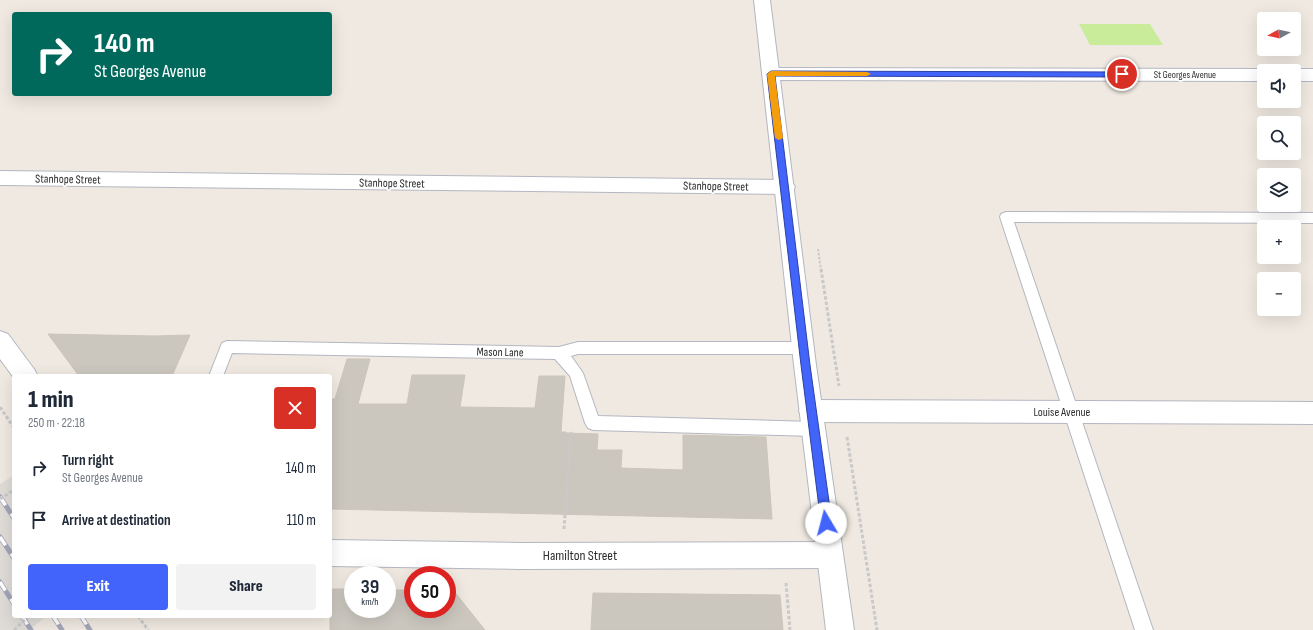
<!DOCTYPE html>
<html lang="en">
<head>
<meta charset="utf-8">
<style>
	:root { --surface:#fff; --page:#f2f2f3; --text:#1f2937; --muted:#747a83; --accent:#4264fb }
	body { margin:0; font-family:"Sofia Sans Condensed",sans-serif; background:var(--page); color:var(--text); height:100vh; display:flex; flex-direction:column; font-size:15px; white-space:nowrap }
	* { box-sizing:border-box; margin:0 }
	p { font-size:13px; color:var(--muted) }
	.icon { flex:none; width:22px; height:22px; fill:none; stroke:currentColor; stroke-width:2; stroke-linecap:round; stroke-linejoin:round }
	.map { position:relative; flex:1; overflow:hidden }
	.details { position:absolute; left:12px; top:374px; width:320px; height:244px; display:flex; flex-direction:column; background:var(--surface); border-radius:4px; box-shadow:0 4px 16px #0002 }
	.details>* { flex:none }
	.banner { position:absolute; left:12px; top:12px; width:320px; height:84px; border-radius:4px; box-shadow:0 4px 16px #0002; background:#00695c; color:#fff; overflow:hidden }
	.needle { width:26px; rotate:262deg }
	.controls { position:absolute; left:1257px; top:12px; display:grid; gap:8px }
	.controls a { display:grid; place-items:center; width:44px; height:44px; border-radius:4px; background:var(--surface); box-shadow:0 4px 16px #0002; font-size:20px }
	.speed { position:absolute; left:344px; top:566px; display:flex; gap:8px; font-size:20px; font-weight:700; text-align:center }
	.speed>* { display:grid; place-content:center; width:52px; height:52px; border-radius:50%; background:var(--surface); box-shadow:0 4px 16px #0002; line-height:1 }
	.speed small { font-size:10px; font-weight:400 }
	.speed .limit { border:6px solid #d22; background:#fff; color:#111 }
	.pin { position:absolute; display:grid; place-items:center; width:34px; height:34px; color:#fff; margin:-17px; border:2px solid #fff; border-radius:50%; box-shadow:0 1px 4px #0007 }
	.me { position:absolute; width:44px; margin:-22px; rotate:352deg; stroke-linejoin:round; filter:drop-shadow(0 0 3px #0008) }
	.turn { display:flex; align-items:center; gap:14px; height:84px; padding:0 16px; font-size:18px }
	.turn .icon { width:52px; height:52px; stroke-width:2.5 }
	.turn b { display:block; font-size:28px; line-height:34px }
	.round { display:grid; place-items:center; flex:none; width:42px; height:42px; border-radius:4px; background:var(--page) }
	.overview { display:flex; align-items:center; justify-content:space-between; height:68px; padding:0 16px }
	h1 { font-size:24px; font-weight:800; line-height:30px }
	.cta { display:flex; gap:8px; margin-top:auto; padding:8px 16px }
	.cta a { flex:1; height:46px; border-radius:4px; background:var(--accent); color:#fff; font-size:16px; font-weight:800; line-height:46px; text-align:center }
	.cta a+a { background:var(--page); color:var(--text) }
	ul { padding:0; list-style:none }
	li { display:flex; align-items:center; gap:12px; height:52px; padding:0 16px }
	li div { flex:1 }
	li b { display:block; font-size:15px }
	li em { font-style:normal }
	.map>svg:first-child { display:block }
	.pitch { fill:#c9ec9a }
	.plaza { fill:#dfdcd8 }
	.building { fill:#cbc7bf; stroke:#cbc5ba }
	.lines { fill:none; stroke-linecap:round; stroke-linejoin:round }
	.service-casing { stroke:#b4b7c1; stroke-width:2 }
	.minor-casing { stroke:#b4b7c1; stroke-width:2 }
	.secondary-casing { stroke:#b4b7c1; stroke-width:2 }
	.path-far1 { stroke:#c9c9c9; stroke-width:2; stroke-dasharray:2.5 1.5; stroke-linecap:butt }
	.path { stroke:#c9c9c9; stroke-width:3; stroke-dasharray:3.5 2; stroke-linecap:butt }
	.service { fill:#fff; fill-rule:evenodd }
	.minor { fill:#fff; fill-rule:evenodd }
	.secondary { fill:#fff; fill-rule:evenodd }
	.rail-casing { stroke:#a3a6b8; stroke-width:5 }
	.rail { stroke:#fff; stroke-width:3.5; stroke-dasharray:10; stroke-linecap:butt }
	.path-bridge { stroke:#c9c9c9; stroke-width:3; stroke-dasharray:3.5 2; stroke-linecap:butt }
	.route { fill:#4264fb; stroke:#2b41a3 }
	.slow { fill:#f59e0b }
	.labels { text-anchor:middle; stroke-width:3.5; stroke-linejoin:round; paint-order:stroke }
	.far-street-label { font-size:10px; fill:#2e2e2e; stroke:#fff }
	.street-label { font-size:12px; fill:#2e2e2e; stroke:#fff }
	.near-street-label { font-size:14px; fill:#2e2e2e; stroke:#fff }
</style>
</head>
<body>
<div class="map">
<svg width="1313" height="630" viewBox="0 0 1313 630">
	<rect width="100%" height="100%" fill="#efe9e1"/>
	<path class="pitch" d="M1079,24H1150L1163,45H1090Z"/>
	<path class="plaza" d="M14,475V616H46L30,630H0V484Z"/>
	<g class="building">
		<path d="M48,334L155,336L190,335L172,376L117,375L116,376H79Z"/>
		<path d="M347,359H370L358,404H407L412,375H465L460,407L535,408L539,376H565L561,432H566V433L598,434L597,450H622L621,468L683,470V435L766,437L772,519L330,509V399H335Z"/>
		<path d="M330,589H353V609H387V590H413V609H447V590H453L485,630H330Z"/>
		<path d="M593,593L780,595L783,630H591Z"/>
	</g>
	<g class="lines">
		<g class="service-casing">
			<g id="service">
				<path d="M1006,212L1313,213V223L1014,222L1153,630H1135L1000,217L1001,214Z"/>
				<path d="M227,341L559,347L578,342H803L808,344L810,348L808,352L803,354H578L571,356L583,373L598,416L814,422L819,424L822,429L819,434L814,436L593,430L588,428L585,423L570,376L555,359L232,353L223,376H209L222,343Z"/>
			</g>
		</g>
		<g class="minor-casing">
			<g id="minor">
				<path d="M771,68L1264,69L1270,71H1264V81L771,80L765,78L762,74L765,70Z"/>
				<path d="M1294,69H1313V81H1294V71H1288Z"/>
				<path d="M0,171L785,180L792,182L795,187L792,192L785,194L0,185Z"/>
				<path d="M0,331L8,334L34,369L38,376H14V378L0,359Z"/>
				<path d="M811,400L1313,402V424L811,422L803,419L799,411L803,403Z"/>
				<path d="M330,540L519,543L830,542L839,546L843,555L839,564L830,568L519,569L330,566Z"/>
			</g>
		</g>
		<g class="secondary-casing">
			<path id="secondary" d="M754,0H770L816,365L854,630H826L794,365Z"/>
		</g>
		<path class="path-far1" d="M818,249L821,270"/>
		<g class="path">
			<path d="M821,269L839,386"/>
			<path d="M0,407L14,428"/>
			<path d="M847,437L877,630"/>
			<path d="M564,529L571,430"/>
			<path d="M786,583L790,630"/>
			<path d="M138,616L148,630"/>
		</g>
		<use href="#service" class="service"/>
		<use href="#minor" class="minor"/>
		<use href="#secondary" class="secondary"/>
		<g class="rail-casing">
			<g id="rail">
				<path d="M0,497L14,518"/>
				<path d="M0,537L14,558"/>
				<path d="M0,582L14,604"/>
				<path d="M22,616L31,630"/>
				<path d="M53,616L62,630"/>
				<path d="M81,616L90,630"/>
			</g>
		</g>
		<use href="#rail" class="rail"/>
		<g class="path-bridge">
			<path d="M0,499L14,490"/>
			<path d="M14,630L29,616"/>
		</g>
	</g>
	<path class="route" d="M771,71L1122,72L1126,74L1122,77L775,76L810,365L832,523L830,527L826,529L822,527L821,523L801,365L767,74Z"/>
	<path class="slow" d="M771,71L867,72L871,74L867,76H775L783,138L779,140L775,138L767,74Z"/>
	<g class="labels">
		<g class="far-street-label">
			<text x="1185" y="78">St Georges Avenue</text>
		</g>
		<g class="street-label">
			<text transform="translate(68 179) rotate(1)" y="4">Stanhope Street</text>
			<text transform="translate(392 183) rotate(1)" y="4">Stanhope Street</text>
			<text transform="translate(716 186) rotate(1)" y="4">Stanhope Street</text>
			<text transform="translate(500 352) rotate(1)" y="4">Mason Lane</text>
			<text x="1062" y="416">Louise Avenue</text>
		</g>
		<g class="near-street-label">
			<text x="580" y="560">Hamilton Street</text>
		</g>
	</g>
</svg>
<div class="controls">
<a><svg class="needle" viewBox="-14 -14 28 28"><path d="M0-13l5 13h-10z" fill="#e53935"/><path d="M0 13l5-13h-10z" fill="#747a83"/></svg></a>
<a><svg class="icon" aria-label="sound" viewBox="0 0 24 24"><path d="M4 9h4l5-4v14l-5-4H4zM17 9q2 3 0 6"/></svg></a>
<a><svg class="icon" aria-label="search" viewBox="0 0 24 24"><circle cx="10" cy="10" r="6"/><path d="M15 15l6 6"/></svg></a>
<a><svg class="icon" aria-label="layers" viewBox="0 0 24 24"><path d="M12 4l9 5-9 5-9-5zM3 14l9 5 9-5"/></svg></a>
<a>+</a>
<a>−</a>
</div>
<div class="speed"><div>39<small>km/h</small></div><div class="limit">50</div></div>
<div class="pin" style="left:1122px;top:74px;background:#d93025"><svg class="icon" aria-label="arrive" viewBox="0 0 24 24"><path d="M6 21V4h12l-3 4 3 4H6"/></svg></div>
<svg class="me" style="left:826px;top:523px" viewBox="-20 -20 40 40"><circle r="19" fill="#fff"/><path d="M0-13L10 11 0 6-10 11z" fill="#4264fb"/></svg>
<div class="banner">
<div class="turn"><svg class="icon" aria-label="right" viewBox="0 0 24 24"><path d="M7 20v-9h11M14 6l5 5-5 5"/></svg><div><b>140 m</b>St Georges Avenue</div></div>
</div>
<section class="details">
<div class="overview"><div><h1>1 min</h1><p>250 m · 22:18</p></div><a class="round" style="background:#d93025;color:#fff"><svg class="icon" aria-label="close" viewBox="0 0 24 24"><path d="M6 6l12 12M18 6L6 18"/></svg></a></div>
<ul>
<li><svg class="icon" aria-label="right" viewBox="0 0 24 24"><path d="M7 20v-9h11M14 6l5 5-5 5"/></svg><div><b>Turn right</b><p>St Georges Avenue</p></div><em>140 m</em></li>
<li><svg class="icon" aria-label="arrive" viewBox="0 0 24 24"><path d="M6 21V4h12l-3 4 3 4H6"/></svg><div><b>Arrive at destination</b></div><em>110 m</em></li>
</ul>
<div class="cta"><a>Exit</a><a>Share</a></div>
</section>
</div>
</body>
</html>
